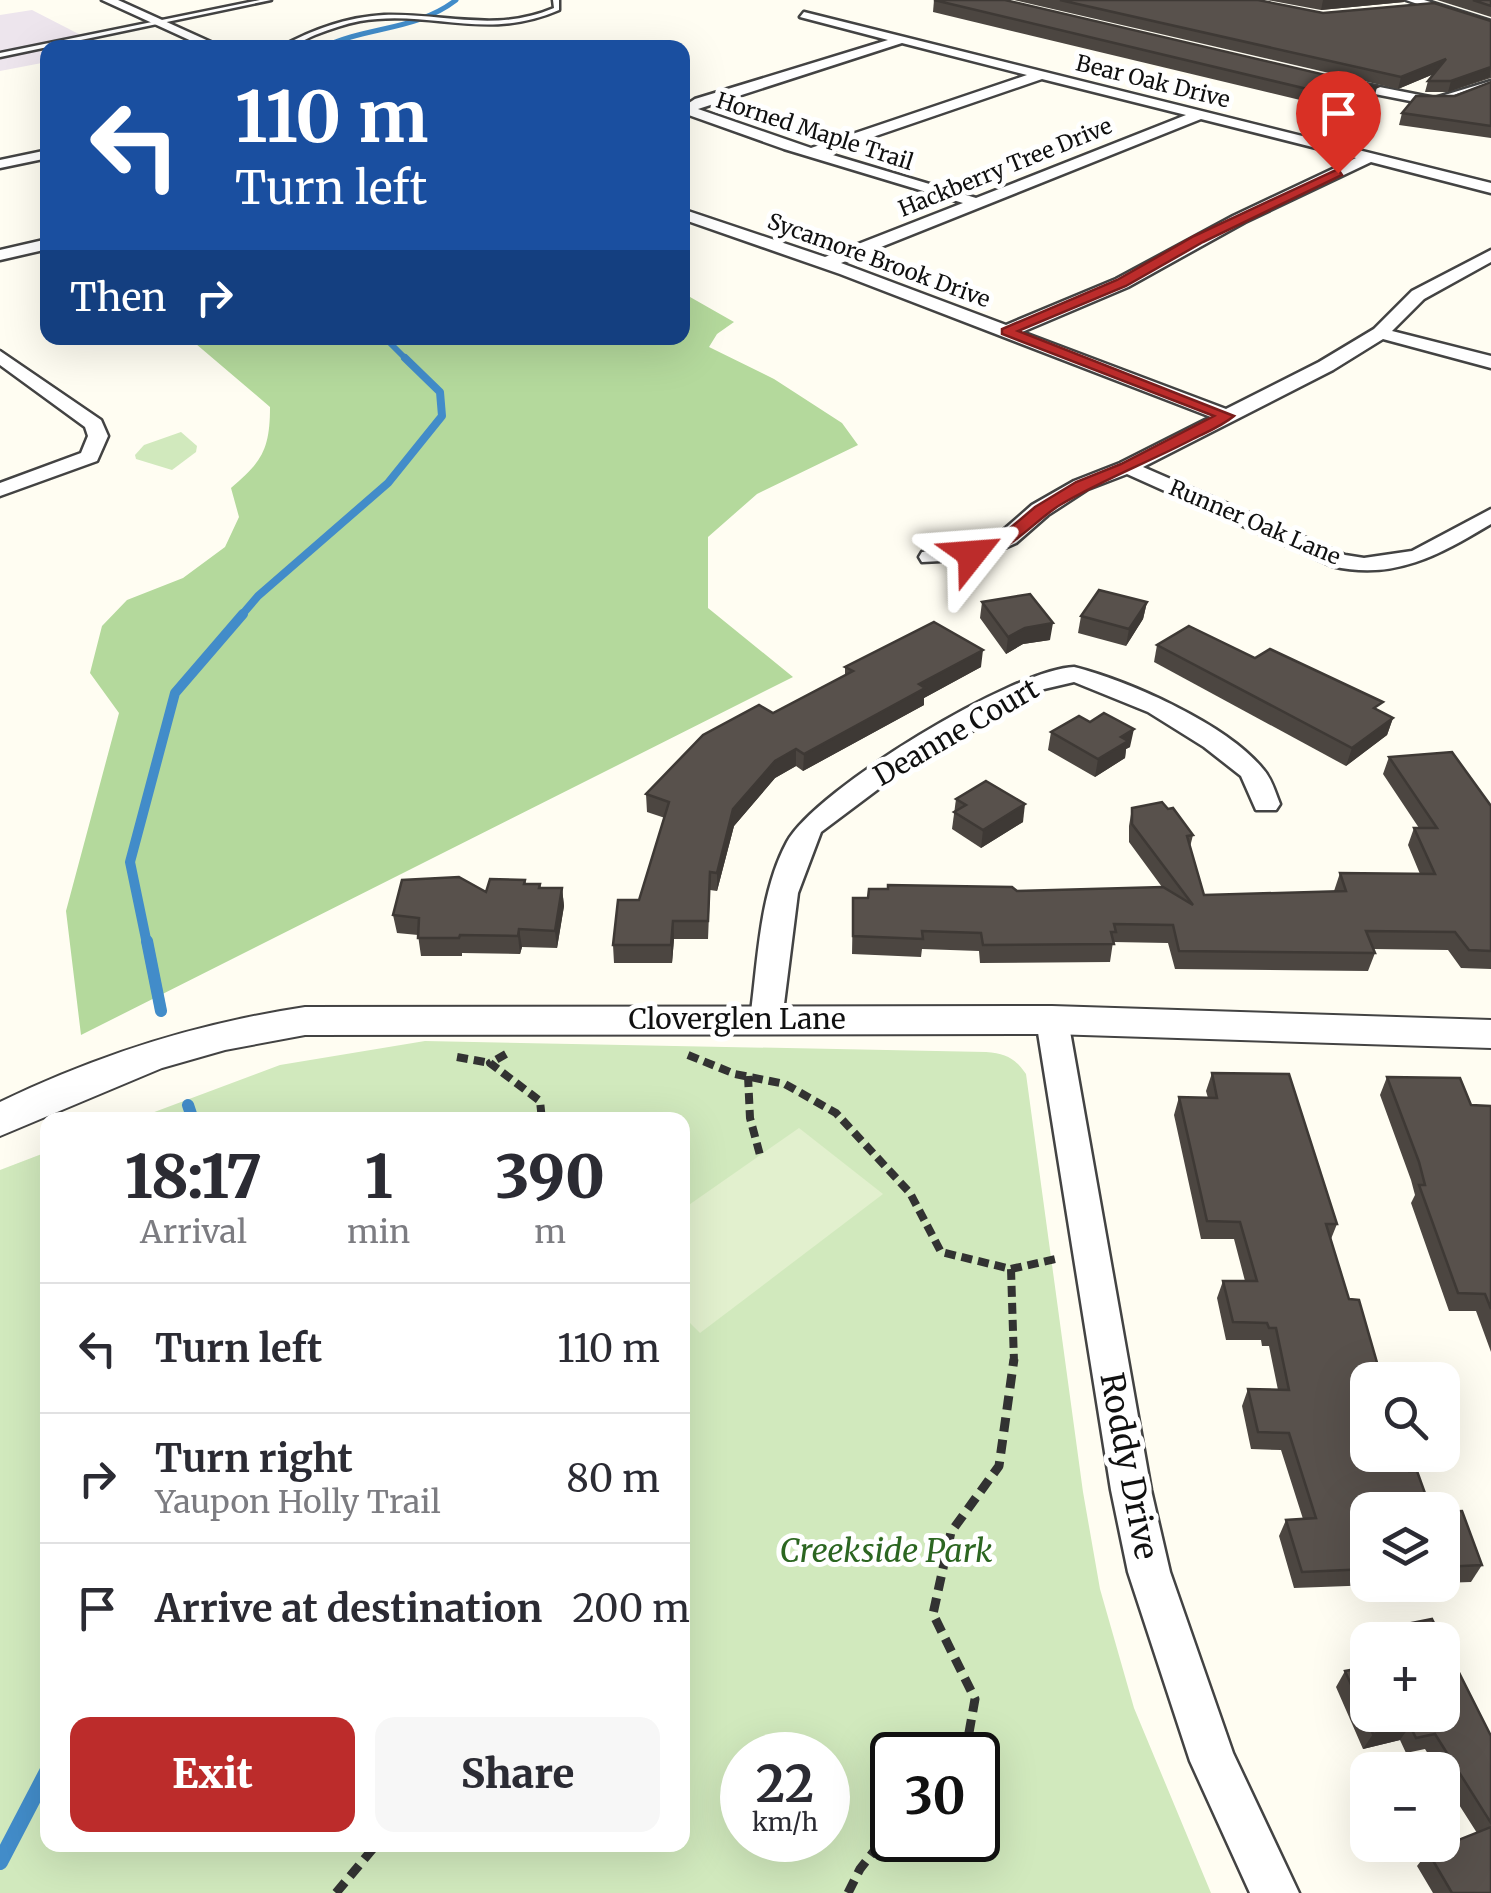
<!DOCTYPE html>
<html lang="en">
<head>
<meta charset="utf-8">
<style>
	:root { --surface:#fff; --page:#f7f7f7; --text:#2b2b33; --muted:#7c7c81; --line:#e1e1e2; --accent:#bc2c2b }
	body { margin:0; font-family:Merriweather,serif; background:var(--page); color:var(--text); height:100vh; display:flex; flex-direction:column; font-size:38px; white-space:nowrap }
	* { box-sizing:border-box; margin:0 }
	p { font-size:32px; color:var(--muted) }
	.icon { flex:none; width:55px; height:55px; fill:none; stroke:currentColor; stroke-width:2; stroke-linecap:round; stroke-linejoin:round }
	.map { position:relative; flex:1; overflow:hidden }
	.drawer { position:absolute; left:40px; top:1112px; width:650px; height:740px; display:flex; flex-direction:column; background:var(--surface); border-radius:20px; box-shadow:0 10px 40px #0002 }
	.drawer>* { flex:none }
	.banner { position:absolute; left:40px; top:40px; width:650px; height:305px; border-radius:20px; box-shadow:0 10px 40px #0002; background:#1a4fa0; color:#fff; overflow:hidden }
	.controls { position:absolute; left:1350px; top:1362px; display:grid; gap:20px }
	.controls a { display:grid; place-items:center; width:110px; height:110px; border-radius:20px; background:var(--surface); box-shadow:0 10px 40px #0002; font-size:50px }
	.speed { position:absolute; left:720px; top:1732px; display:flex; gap:20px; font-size:50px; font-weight:700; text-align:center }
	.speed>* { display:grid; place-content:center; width:130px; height:130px; border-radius:50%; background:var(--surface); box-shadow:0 10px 40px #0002; line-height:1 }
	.speed small { font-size:25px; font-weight:400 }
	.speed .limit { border:5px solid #111; border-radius:15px; background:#fff; color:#111 }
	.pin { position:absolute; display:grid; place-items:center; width:85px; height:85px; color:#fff; margin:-102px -42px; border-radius:50% 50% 50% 0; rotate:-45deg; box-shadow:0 0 10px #0007 }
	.pin .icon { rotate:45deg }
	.me { position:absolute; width:110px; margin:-55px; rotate:62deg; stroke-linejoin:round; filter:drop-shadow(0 0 8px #0008) }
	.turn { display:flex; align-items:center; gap:35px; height:210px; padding:0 30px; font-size:45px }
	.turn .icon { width:130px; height:130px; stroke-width:2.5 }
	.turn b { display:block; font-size:70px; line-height:85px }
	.then { display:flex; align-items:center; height:95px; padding:0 30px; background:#0003; gap:20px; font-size:38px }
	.eta { display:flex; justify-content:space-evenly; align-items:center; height:170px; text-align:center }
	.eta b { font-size:60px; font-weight:800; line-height:70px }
	.primary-button { display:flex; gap:20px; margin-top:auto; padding:20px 30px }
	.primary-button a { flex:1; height:115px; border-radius:20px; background:var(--accent); color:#fff; font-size:40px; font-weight:800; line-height:115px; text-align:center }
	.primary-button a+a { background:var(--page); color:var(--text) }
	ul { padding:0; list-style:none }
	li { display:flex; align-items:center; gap:30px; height:130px; padding:0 30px; border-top:2px solid var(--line) }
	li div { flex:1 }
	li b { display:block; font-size:38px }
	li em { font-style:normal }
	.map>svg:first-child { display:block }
	.industrial { fill:#ede5ed }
	.green { fill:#d1e9bd; fill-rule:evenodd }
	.forest { fill:#b4d99c }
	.pitch { fill:#e2f0ce }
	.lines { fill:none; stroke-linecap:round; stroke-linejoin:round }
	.stream-far5 { stroke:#428cc9; stroke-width:5 }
	.stream-far4 { stroke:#428cc9; stroke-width:6 }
	.stream-far3 { stroke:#428cc9; stroke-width:8 }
	.stream-far2 { stroke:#428cc9; stroke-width:10 }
	.stream-far1 { stroke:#428cc9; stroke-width:12 }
	.stream { stroke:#428cc9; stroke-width:16 }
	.service-casing { stroke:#434343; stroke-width:5 }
	.minor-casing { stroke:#434343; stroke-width:5 }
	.tertiary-casing { stroke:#434343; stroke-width:4 }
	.path-far1 { stroke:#323232; stroke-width:8; stroke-dasharray:11 6; stroke-linecap:butt }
	.path { stroke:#323232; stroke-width:9; stroke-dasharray:14 8; stroke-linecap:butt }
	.service { fill:#fff; fill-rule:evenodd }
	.minor { fill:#fff; fill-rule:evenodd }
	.tertiary { fill:#fff; fill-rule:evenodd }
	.wall { fill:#4c4641; fill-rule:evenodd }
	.shaded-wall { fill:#3e3935 }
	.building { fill:#58514c; stroke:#3e3935; stroke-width:2.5 }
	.route { fill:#bc2c2b; stroke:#7a1d1c; stroke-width:2.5 }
	.labels { text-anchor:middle; stroke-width:10; stroke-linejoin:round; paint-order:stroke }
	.far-street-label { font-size:22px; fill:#101010; stroke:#fff }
	.street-label { font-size:28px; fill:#101010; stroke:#fff }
	.near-street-label { font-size:32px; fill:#101010; stroke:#fff }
	.near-park-label { font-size:32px; font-style:italic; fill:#2c6621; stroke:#fff }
</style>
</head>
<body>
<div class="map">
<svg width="1491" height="1893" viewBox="0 0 1491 1893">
	<rect width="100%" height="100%" fill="#fffdf2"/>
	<path class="industrial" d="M32,10L104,47L48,48L47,62L0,71V15Z"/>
	<g class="green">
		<path d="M181,432L197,446L196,452L172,470L136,459L135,455L144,445Z"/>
		<path d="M425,1041L986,1052C1006,1054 1014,1057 1026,1074L1083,1492L1100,1589L1134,1708L1211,1893H0V1170L47,1152L48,1845H682V1120H133L280,1065ZM742,1755H828V1840H742ZM892,1755H978V1840H892Z"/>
	</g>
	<path class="forest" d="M683,293L734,322L717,334L709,347L774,379L842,423L858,445L757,494L708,537V608L793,677L81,1035L66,911L119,713L90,673L102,626L127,600L183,578L225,547L239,517L231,488C262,462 270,449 270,407L189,338H682Z"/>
	<path class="pitch" d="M799,1128L883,1194L700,1333L683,1316V1209Z"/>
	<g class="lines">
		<path class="stream-far5" d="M322,48C366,26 416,31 456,0"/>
		<path class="stream-far4" d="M385,338L407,360"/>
		<path class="stream-far3" d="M240,617L258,596L388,483L442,416L440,392L405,358"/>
		<path class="stream-far2" d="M147,944L130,862L175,693L243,614"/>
		<g class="stream-far1">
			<path d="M147,941L161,1011"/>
			<path d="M188,1105L193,1120"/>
		</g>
		<path class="stream" d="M0,1862L48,1770"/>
		<g class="service-casing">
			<g id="service">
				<path d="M260,0H271L0,57V53Z"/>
				<path d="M553,0H559V10C485,42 431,9 360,21C345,24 330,29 315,35C303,40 292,48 279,48C311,30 347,17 384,15C444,13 495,33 554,8Z"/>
			</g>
		</g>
		<g class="minor-casing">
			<g id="minor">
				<path d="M102,0H118L224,48H207Z"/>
				<path d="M1406,0H1424L1491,21V29Z"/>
				<path d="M804,12L1491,183V193L1371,162L1245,222L1128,287L1022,332L1226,409L1319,362L1374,329L1412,291L1491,250V262L1424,299L1392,331L1491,356V368L1383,339L1333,370L1143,467L1345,555L1364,558L1412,551L1491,509V524C1439,555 1394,581 1332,566L1127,474L1088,489L1048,515L1016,543L980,559L922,562L919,557L922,552L968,548L1000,533L1032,505L1074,481L1120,463L1211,417L840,274L682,219V209L825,257L963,203L784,149L683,113V107L695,99L888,40L800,17ZM902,43L1027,75L811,148L698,109ZM1042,79L1186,115L976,198L826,153ZM1201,119L1356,158L1233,216L1116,279L1006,325L841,263Z"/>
				<path d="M1339,79L1435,98L1491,81V89L1436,106L1334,86V80Z"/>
				<path d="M48,150V158L0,168V160Z"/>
				<path d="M48,239V249L0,260V250Z"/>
				<path d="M0,351L101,420L108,436L97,461L0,496V483L81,453L88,436L85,427L0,365Z"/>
				<path d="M1074,667C1129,681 1227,724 1263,769C1272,779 1275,792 1280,804L1276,810H1256L1241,776L1204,747L1148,712L1074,682L1044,689L897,775L821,832L798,893L782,1020L777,1028L766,1031L755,1028L750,1020C758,962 759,894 787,842C816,789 1014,669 1074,667Z"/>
				<path d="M1052,1009L1063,1012L1068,1020L1151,1490L1170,1572L1233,1753L1299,1893H1250L1190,1761L1128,1572L1111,1490L1036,1020L1041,1012Z"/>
			</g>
		</g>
		<g class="tertiary-casing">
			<path id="tertiary" d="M1052,1006L1491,1020V1048L1052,1034L305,1035L225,1050L162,1068L0,1136V1102C97,1055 198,1023 305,1007Z"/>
		</g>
		<g class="path-far1">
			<path d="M506,1054L490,1063L540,1101L542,1120"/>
			<path d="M688,1055L735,1074L785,1084L836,1113L910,1193L941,1252L1011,1269L1060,1258"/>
			<path d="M457,1057L490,1063"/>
			<path d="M748,1076L750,1118L760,1155"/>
			<path d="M1011,1269L1014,1362"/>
		</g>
		<g class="path">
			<path d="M965,1755L975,1699L933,1614L951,1532L999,1466L1014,1359"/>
			<path d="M336,1893L376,1845"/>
			<path d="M848,1893L860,1869L892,1828"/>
		</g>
		<use href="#service" class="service"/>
		<use href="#minor" class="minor"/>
		<use href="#tertiary" class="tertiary"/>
	</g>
	<g class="wall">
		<path d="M934,0L1374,99L1346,111L933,12Z"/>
		<path d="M1014,0H1257L1323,13L1491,21V78L1448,92H1425L1428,81L1434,74L1398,89Z"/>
		<path d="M1267,0H1405L1404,2L1321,10Z"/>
		<path d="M1437,0H1491V17Z"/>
		<path d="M1491,82V138L1399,125L1402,113Z"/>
		<path d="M982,602L1050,640L1023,644L1006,654L980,618Z"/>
		<path d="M1147,602L1143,619L1126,646L1078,633L1081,616Z"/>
		<path d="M1157,645L1255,658L1393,718L1387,735L1346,766L1154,662Z"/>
		<path d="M845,667H981L924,698V705L803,771L796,766L775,778L734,826L717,891L710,890L708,939H674L672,963H614L613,945L639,900L665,818L647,812L646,794L773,713L845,676Z"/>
		<path d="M1051,732L1130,747L1126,749L1125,758L1095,777L1048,750Z"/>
		<path d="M1389,757L1491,806V969L1461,968L1448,950L1373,949L1375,953L1368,971L1175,969L1168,943L1113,942L1110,962L980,963L979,951L922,949L921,957L852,954L853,898H868L1017,891L1162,887L1129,842V826L1132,808L1193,835L1190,847L1204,895L1334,891L1340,873L1420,874L1408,845L1414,828H1419L1383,774Z"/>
		<path d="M956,799L1023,822L981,848L952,829Z"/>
		<path d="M525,880L526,884H540L541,888H562L564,906L557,948L522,947L520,954L462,953V956H421L418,935L397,933L393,915L486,892Z"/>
		<path d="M1212,1073L1337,1224L1331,1239L1368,1510V1585H1375L1294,1588L1279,1536L1286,1520L1303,1519L1281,1450L1251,1449L1242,1406L1248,1389L1278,1390L1269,1346H1262L1261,1340H1226L1217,1298L1223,1281H1245L1234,1239H1201L1174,1115L1179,1097L1208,1098L1206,1091Z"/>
		<path d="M1387,1077L1471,1105L1491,1106V1352L1476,1311H1449L1411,1203L1415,1195L1411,1180L1380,1095Z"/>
		<path d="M1442,1512L1482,1565L1471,1582L1442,1583Z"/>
		<path d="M1432,1619L1491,1736V1893H1433L1417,1866L1428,1852L1477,1833L1442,1778V1770H1438L1425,1749L1406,1753L1400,1740L1363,1749L1336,1687L1345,1671L1353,1670L1361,1656L1357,1648L1367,1632ZM1368,1640H1442V1715H1368Z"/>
	</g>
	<g class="shaded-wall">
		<path d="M1323,0H1405L1404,2L1321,10Z"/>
		<path d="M1446,59L1443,70L1398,89L1401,77Z"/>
		<path d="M1491,67L1490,77L1448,92L1451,81Z"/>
		<path d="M1377,87L1374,99L1346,111L1349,99Z"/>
		<path d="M1147,602L1143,619L1126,646L1129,629Z"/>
		<path d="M1053,623L1050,640L1023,644L1006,654L1008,637L1025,628Z"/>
		<path d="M983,650L981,667L924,698V705L803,771L804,754L919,684Z"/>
		<path d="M1393,718L1387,735L1346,766L1352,748Z"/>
		<path d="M1134,729L1130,747L1126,749L1125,758L1095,777L1098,759L1121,737Z"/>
		<path d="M796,749V766L775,778L734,826L717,891V873L733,809L775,761Z"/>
		<path d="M1025,804L1023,822L981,848L983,830Z"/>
		<path d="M562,888L564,906L557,948L555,931Z"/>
		<path d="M673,921L674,939L672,963L671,945Z"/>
		<path d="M519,929L522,947L520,954L518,936Z"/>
		<path d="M1410,1726L1400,1740L1363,1749L1373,1734Z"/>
	</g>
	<g class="building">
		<path d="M934,0H1005L1377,87L1349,99Z"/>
		<path d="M1060,0H1258L1323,13L1434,3L1491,21V67L1451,81H1428L1446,59L1401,77Z"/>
		<path d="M1473,0H1491V6Z"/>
		<path d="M1491,82V126L1402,113L1416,96H1455Z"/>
		<path d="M1099,590L1147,602L1129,629L1081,616Z"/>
		<path d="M1030,594L1053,623L1025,628L1008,637L982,602Z"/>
		<path d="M934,622L983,650L919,684L925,688L804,754L796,749L775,761L733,809L717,873L710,872L708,921H673L671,945H613L618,900H639L669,802L646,794L703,735L759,705L773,713L853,671L845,667Z"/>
		<path d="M1189,626L1255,658L1270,649L1383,702L1374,708L1393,718L1352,748L1157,645Z"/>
		<path d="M1104,713L1134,729L1121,737L1128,741L1098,759L1051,732L1079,716L1090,722Z"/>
		<path d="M1452,752L1491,806V951L1469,950L1455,932L1366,931L1375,953L1179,951L1173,925L1114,924L1116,932H1111L1114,944L983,945L981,933L922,931L923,939L853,936V898H868L869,889H888V885L1012,887L1017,891L1163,887L1193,905L1132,824V808L1162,802L1168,809L1173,808L1193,835L1187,836L1204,895L1346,891L1340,873L1435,874L1414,828H1437L1389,757Z"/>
		<path d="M986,781L1025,804L983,830L954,812L966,805L956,799Z"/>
		<path d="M459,877L486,892L490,879L525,880L524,884H540L539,888H562L555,931L519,929L518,936L460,935L459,938H418L419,918L393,915L402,880Z"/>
		<path d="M1212,1073L1289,1074L1337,1224H1326L1349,1299L1359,1300L1382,1380H1368V1455H1404L1409,1471H1417L1431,1510H1368V1569L1302,1572L1286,1520L1316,1518L1289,1433L1258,1432L1248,1389L1289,1390L1276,1328H1269L1267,1323L1233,1322L1223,1281H1257L1240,1222L1207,1221L1179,1097L1217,1098Z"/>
		<path d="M1387,1077L1460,1078L1471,1105L1491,1106V1309L1485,1294L1458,1293L1419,1185H1425L1419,1162Z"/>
		<path d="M1462,1511L1482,1565L1442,1567V1512Z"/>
		<path d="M1432,1619L1491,1736V1823L1435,1734L1416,1738L1410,1726L1373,1734L1345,1671L1367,1667L1361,1656L1368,1654V1715H1442V1640H1371L1367,1632Z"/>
		<path d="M1491,1827V1893H1452L1428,1852Z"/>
	</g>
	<path class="route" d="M1338,169L1342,175L1203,242L1126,286L1018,331L1234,416C1222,426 1207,432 1193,439C1149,462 1102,480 1060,505C1032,522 1001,563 966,558V551L1003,534L1035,507L1076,482L1121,464L1214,416L1002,334V329L1117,280L1194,236Z"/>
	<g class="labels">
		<g class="far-street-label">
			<text transform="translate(1153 81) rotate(14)" y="8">Bear Oak Drive</text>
			<text transform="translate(815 131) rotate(18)" y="8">Horned Maple Trail</text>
			<text transform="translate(1005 167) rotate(-22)" y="8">Hackberry Tree Drive</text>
			<text transform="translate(879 260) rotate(20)" y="8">Sycamore Brook Drive</text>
			<text transform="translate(1255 522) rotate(23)" y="8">Runner Oak Lane</text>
		</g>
		<g class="street-label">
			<text transform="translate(956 732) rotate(-30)" y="10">Deanne Court</text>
			<text x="737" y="1029">Cloverglen Lane</text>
		</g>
		<g class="near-street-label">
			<text transform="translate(1129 1466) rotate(79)" y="11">Roddy Drive</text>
		</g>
		<g class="near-park-label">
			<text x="886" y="1562">Creekside Park</text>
		</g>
	</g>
</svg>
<div class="controls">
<a><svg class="icon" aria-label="search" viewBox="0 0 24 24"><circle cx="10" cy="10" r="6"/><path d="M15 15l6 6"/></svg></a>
<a><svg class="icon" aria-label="layers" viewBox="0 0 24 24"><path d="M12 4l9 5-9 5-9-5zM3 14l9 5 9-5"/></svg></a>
<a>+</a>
<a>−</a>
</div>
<div class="speed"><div>22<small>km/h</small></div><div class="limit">30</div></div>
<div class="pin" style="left:1338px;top:173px;background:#d93025"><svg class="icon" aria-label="arrive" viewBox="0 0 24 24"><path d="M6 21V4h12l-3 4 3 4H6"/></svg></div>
<svg class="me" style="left:972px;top:554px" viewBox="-20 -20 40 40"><path d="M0-17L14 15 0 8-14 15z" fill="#bc2c2b" stroke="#fff" stroke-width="4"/></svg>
<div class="banner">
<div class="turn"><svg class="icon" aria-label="left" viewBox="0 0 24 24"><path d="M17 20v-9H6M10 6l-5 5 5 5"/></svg><div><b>110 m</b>Turn left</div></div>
<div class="then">Then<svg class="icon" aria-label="right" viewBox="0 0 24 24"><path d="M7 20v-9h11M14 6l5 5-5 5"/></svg></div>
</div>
<section class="drawer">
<div class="eta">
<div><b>18:17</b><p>Arrival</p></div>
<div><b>1</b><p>min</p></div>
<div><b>390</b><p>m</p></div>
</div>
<ul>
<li><svg class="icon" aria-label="left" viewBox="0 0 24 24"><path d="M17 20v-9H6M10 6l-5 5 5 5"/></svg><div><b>Turn left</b></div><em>110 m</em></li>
<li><svg class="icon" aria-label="right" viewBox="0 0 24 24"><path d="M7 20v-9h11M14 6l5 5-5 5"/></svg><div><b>Turn right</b><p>Yaupon Holly Trail</p></div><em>80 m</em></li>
<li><svg class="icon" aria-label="arrive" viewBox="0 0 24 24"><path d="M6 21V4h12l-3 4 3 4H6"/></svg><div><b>Arrive at destination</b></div><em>200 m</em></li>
</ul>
<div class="primary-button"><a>Exit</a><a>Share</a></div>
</section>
</div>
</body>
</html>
